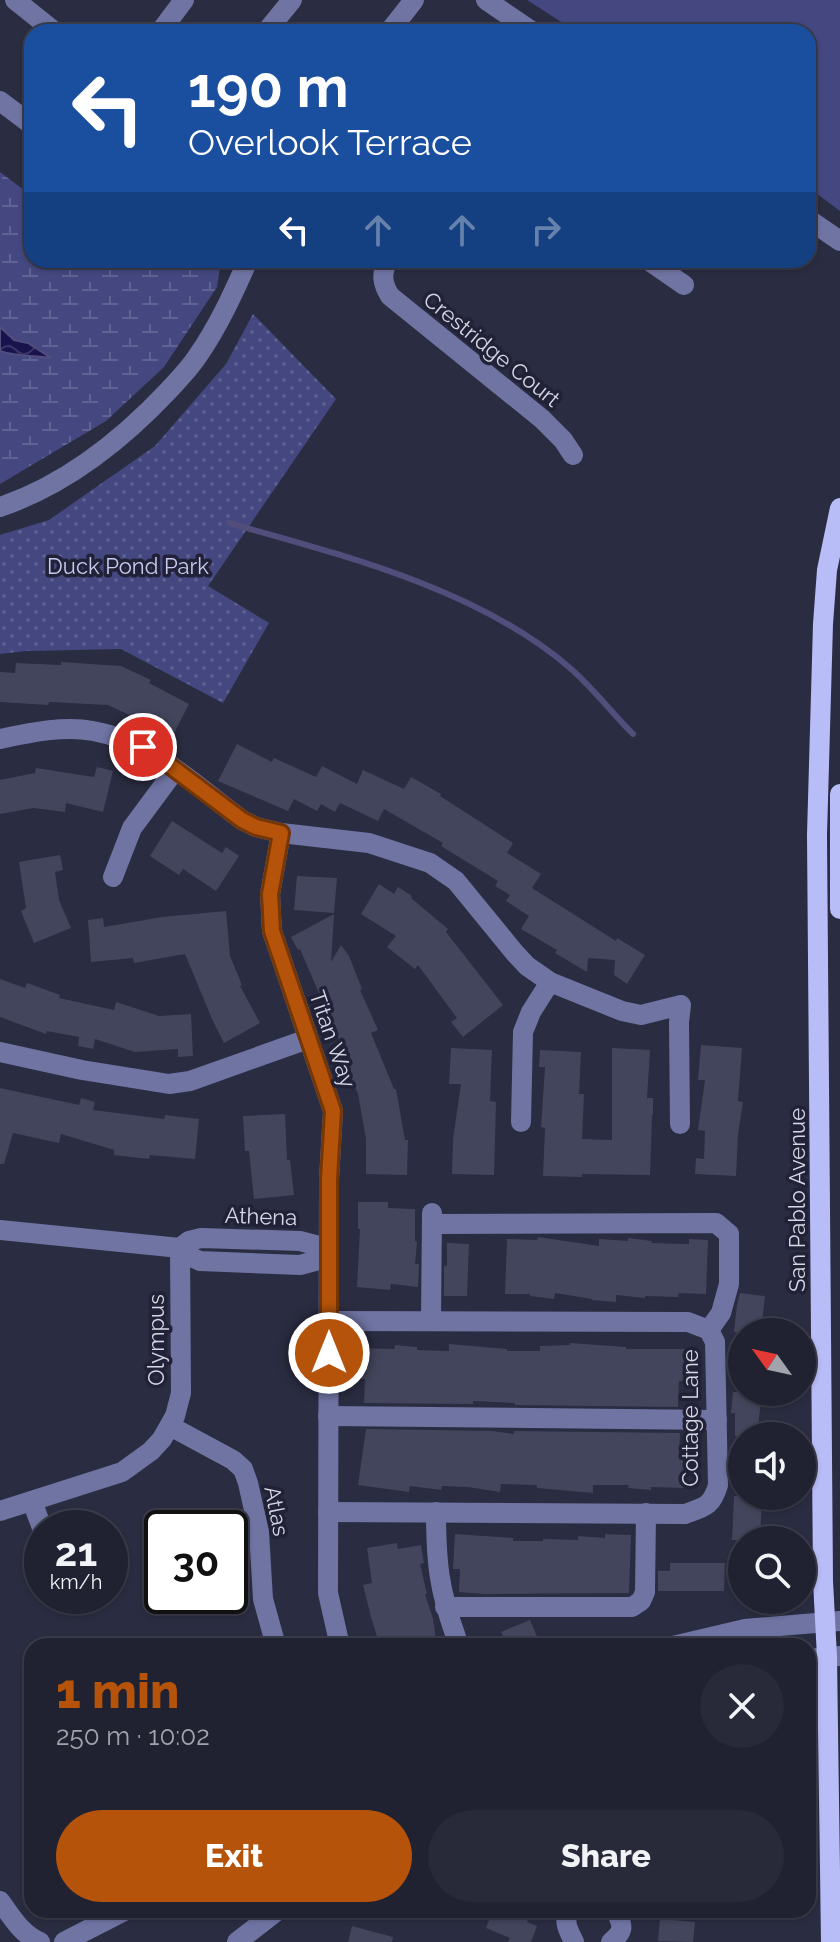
<!DOCTYPE html>
<html lang="en">
<head>
<meta charset="utf-8">
<style>
	:root { --surface:#202131; --page:#282939; --text:#f1f3f6; --muted:#a2a3ab; --line:#3d3e4d; --accent:#b45309 }
	body { margin:0; font-family:Raleway,sans-serif; background:var(--page); color:var(--text); height:100vh; display:flex; flex-direction:column; font-size:30px; white-space:nowrap }
	* { box-sizing:border-box; margin:0 }
	p { font-size:26px; color:var(--muted) }
	.icon { flex:none; width:44px; height:44px; fill:none; stroke:currentColor; stroke-width:2; stroke-linecap:round; stroke-linejoin:round }
	.map { position:relative; flex:1; overflow:hidden }
	.drawer { position:absolute; left:24px; top:1638px; width:792px; height:280px; display:flex; flex-direction:column; background:var(--surface); border-radius:24px; box-shadow:0 2px 6px #0004,0 0 0 2px var(--line) }
	.drawer>* { flex:none }
	.guide { position:absolute; left:24px; top:24px; width:792px; height:244px; border-radius:24px; box-shadow:0 2px 6px #0004,0 0 0 2px var(--line); background:#1a4fa0; color:#fff; overflow:hidden }
	.needle { width:52px; rotate:303deg }
	.buttons { position:absolute; left:728px; top:1318px; display:grid; gap:16px }
	.buttons a { display:grid; place-items:center; width:88px; height:88px; border-radius:50%; background:var(--surface); box-shadow:0 2px 6px #0004,0 0 0 2px var(--line); font-size:40px }
	.speed { position:absolute; left:24px; top:1510px; display:flex; gap:16px; font-size:40px; font-weight:700; text-align:center }
	.speed>* { display:grid; place-content:center; width:104px; height:104px; border-radius:50%; background:var(--surface); box-shadow:0 2px 6px #0004,0 0 0 2px var(--line); line-height:1 }
	.speed small { font-size:20px; font-weight:400 }
	.speed .limit { border:4px solid #111; border-radius:12px; background:#fff; color:#111 }
	.pin { position:absolute; display:grid; place-items:center; width:68px; height:68px; color:#fff; margin:-34px; border:4px solid #fff; border-radius:50%; box-shadow:0 2px 8px #0007 }
	.me { position:absolute; width:88px; margin:-44px; rotate:0deg; stroke-linejoin:round; filter:drop-shadow(0 0 6px #0008) }
	.turn { display:flex; align-items:center; gap:28px; height:168px; padding:0 32px; font-size:36px }
	.turn .icon { width:104px; height:104px; stroke-width:2.5 }
	.turn b { display:block; font-size:56px; line-height:68px }
	.lanes { display:flex; align-items:center; height:76px; padding:0 32px; background:#0003; justify-content:center; gap:40px; direction:ltr }
	.lanes .off { opacity:.35 }
	.round { display:grid; place-items:center; flex:none; width:84px; height:84px; border-radius:42px; background:var(--page) }
	.summary { display:flex; align-items:center; justify-content:space-between; height:136px; padding:0 32px }
	h1 { font-size:48px; font-weight:800; line-height:60px; color:var(--accent) }
	.action { display:flex; gap:16px; margin-top:auto; padding:16px 32px }
	.action a { flex:1; height:92px; border-radius:48px; background:var(--accent); color:#fff; font-size:32px; font-weight:800; line-height:92px; text-align:center }
	.action a+a { background:var(--page); color:var(--text) }
	.map>svg:first-child { display:block }
	.grass { fill:#454880 }
	.wetland { fill:url(#wetland-marsh) }
	.park { fill:url(#park-dots) }
	.water { fill:url(#water-waves); stroke:#514e7b; stroke-width:2 }
	.lines { fill:none; stroke-linecap:round; stroke-linejoin:round }
	.stream { stroke:#514e7b; stroke-width:6 }
	.building { fill:#43455c }
	.minor { stroke:#7074a3; stroke-width:20 }
	.major { stroke:#b8bdf8; stroke-width:20 }
	.route-casing { stroke:#753606; stroke-width:20 }
	.route { stroke:#b45309; stroke-width:14 }
	.labels { text-anchor:middle; stroke-width:7; stroke-linejoin:round; paint-order:stroke }
	.street-label { font-size:22px; fill:#d5d7e5; stroke:#212237 }
	.park-label { font-size:22px; fill:#c6caf0; stroke:#212237 }
</style>
</head>
<body>
<div class="map">
<svg width="840" height="1942" viewBox="0 0 840 1942">
	<defs>
		<pattern id="wetland-marsh" width="20" height="14" patternUnits="userSpaceOnUse" patternTransform="scale(2)"><rect width="20" height="14" fill="#454880"/><path d="M1 5h8M5 5V1M11 12h8M15 12V8" fill="none" stroke="#5f6292"/></pattern>
		<pattern id="park-dots" width="8" height="8" patternUnits="userSpaceOnUse" patternTransform="scale(2)"><rect width="8" height="8" fill="#454880"/><path d="M2 2h.1M6 6h.1" fill="none" stroke="#5f6292" stroke-width="1.8" stroke-linecap="round"/></pattern>
		<pattern id="water-waves" width="16" height="10" patternUnits="userSpaceOnUse" patternTransform="scale(2)"><rect width="16" height="10" fill="#19134d"/><path d="M0 5q4-4 8 0t8 0" fill="none" stroke="#3a3566"/></pattern>
	</defs>
	<rect width="100%" height="100%" fill="#2a2c41"/>
	<path class="grass" d="M527,0H840V211L808,187V32H577Z"/>
	<path class="wetland" d="M0,172L32,196V260H221L217,287L164,367L106,421L0,484Z"/>
	<path class="park" d="M253,314L336,399L208,586L269,623L223,703L121,649L26,651L0,654V535L49,520L155,446L226,364Z"/>
	<path class="water" d="M0,327L14,340L28,343L51,358C33,355 16,357 0,351Z"/>
	<g class="lines">
		<path class="stream" d="M229,523C342,555 479,589 570,668C593,688 612,713 633,734"/>
	</g>
	<g class="building">
		<path d="M61,662L121,666L151,680L149,683L189,704L170,741L157,734L159,729L108,705L49,702L48,705L0,702V672L15,673L16,663L61,665Z"/>
		<path d="M237,744L272,762L274,758L316,777L322,766L357,784L363,770L404,789L411,777L441,794L440,796L513,843L507,853L541,874L532,888L616,941L617,938L645,955L627,984L614,975L615,960L588,958L587,972L555,953L557,950L521,929L529,916L506,901L510,895L495,886L498,881L441,846L443,843L384,809L378,821L340,803L335,812L321,804L317,811L294,799L288,811L218,781Z"/>
		<path d="M97,767L113,771L103,812L66,803L65,812L33,808L0,814V780L35,773L36,768L94,777Z"/>
		<path d="M172,821L222,853L226,847L239,856L216,891L183,869L179,875L150,856Z"/>
		<path d="M60,855L63,870L55,872L59,900L71,928L34,943L21,911L26,908L19,862Z"/>
		<path d="M297,876L337,878L334,913L294,910Z"/>
		<path d="M379,884L394,894L398,887L412,896L411,898L448,929L446,932L503,1005L463,1037L451,1022L457,1018L418,965L415,969L387,947L396,936L361,914Z"/>
		<path d="M226,911L230,956L242,985L240,986L260,1023L224,1043L212,1019L185,954L134,963L133,958L91,962L88,920L103,918L104,927L162,917Z"/>
		<path d="M334,914L331,962L341,945L349,956L362,989L360,990L378,1030L371,1033L394,1089H396L405,1140H408L407,1175L366,1174V1139L358,1094L349,1071L344,1073L338,1059L346,1056L300,949L298,950L291,937Z"/>
		<path d="M0,979L25,988L27,983L60,995L59,998L114,1010L116,1002L159,1016L191,1014L193,1056L178,1057V1049L135,1052L95,1039L93,1049L78,1046L79,1037L47,1031L46,1034L0,1017Z"/>
		<path d="M701,1045L742,1048L738,1101L743,1102L738,1134L736,1176L695,1174L696,1158L704,1159L705,1131L698,1130L705,1080H698Z"/>
		<path d="M451,1048L492,1050L490,1101L496,1102L494,1175L452,1174L453,1139L461,1084H449Z"/>
		<path d="M612,1048L650,1050L647,1098H653V1115H652L650,1175L582,1174V1177L543,1176L545,1128L541,1127L545,1067H539L540,1050L581,1052L579,1094H584L582,1139L612,1140Z"/>
		<path d="M0,1088L79,1105L81,1098L95,1102L93,1110L164,1119L165,1115L199,1119L195,1159L150,1155L149,1159L114,1155V1150L61,1134L59,1143L13,1133L4,1164H0Z"/>
		<path d="M285,1114L287,1160H290L294,1195L254,1199L249,1151H245L243,1116Z"/>
		<path d="M358,1202H388V1208L415,1209V1241L417,1242L415,1264H419L418,1287L391,1284L390,1290L357,1287L360,1229H358Z"/>
		<path d="M538,1237L599,1246V1239L628,1241V1238L652,1241L651,1243L689,1244V1239L708,1240L706,1294L679,1293L678,1297L645,1296V1298L616,1295V1302L591,1300L592,1299L555,1293L554,1299L530,1296V1294H505L507,1239L537,1240Z"/>
		<path d="M447,1243L469,1244L467,1296H444V1266H447Z"/>
		<path d="M740,1293L765,1296L761,1332H734L737,1305Z"/>
		<path d="M570,1343L626,1347V1349H684L683,1381H679L678,1407L515,1405V1403L473,1401V1404L364,1403L365,1379H358L359,1348L394,1349L395,1345L417,1347V1350L449,1351V1344L507,1349V1351H540V1346L570,1345Z"/>
		<path d="M733,1392H762L757,1436H735V1413H731Z"/>
		<path d="M366,1429L492,1431L514,1434V1431L680,1433L679,1457H686L685,1488L651,1487V1490L628,1488L629,1485H593V1493L537,1488V1485L501,1484L500,1492L468,1487L442,1486L441,1490L410,1486L409,1492L358,1485Z"/>
		<path d="M734,1496H762L760,1540H732Z"/>
		<path d="M455,1534L513,1538V1541H543V1539L578,1540V1536L605,1538V1534L631,1535L629,1593L484,1594L459,1592L460,1569H453Z"/>
		<path d="M397,1543L398,1549L421,1545L424,1563L420,1564L427,1594H425L433,1619L437,1646H380L371,1617L363,1585L372,1583L367,1548Z"/>
		<path d="M670,1563H725L724,1591H658V1571H670Z"/>
		<path d="M530,1620L541,1646H508L501,1632Z"/>
		<path d="M493,1910H532L527,1922L537,1926L531,1942H508L510,1938L486,1928Z"/>
		<path d="M660,1919L695,1922L693,1942L658,1941Z"/>
		<path d="M352,1926L393,1937L392,1942H348Z"/>
	</g>
	<g class="lines">
		<g class="minor">
			<path d="M15,0L55,32"/>
			<path d="M486,0L533,32"/>
			<path d="M160,32L184,0"/>
			<path d="M266,32L292,0"/>
			<path d="M389,32L414,0"/>
			<path d="M0,101L32,125"/>
			<path d="M808,219L840,241"/>
			<path d="M388,260C381,274 382,283 390,296L542,419L563,440L573,455"/>
			<path d="M648,260L684,285"/>
			<path d="M0,507C65,485 123,439 169,390C179,379 189,369 197,357C218,327 233,294 248,260"/>
			<path d="M0,739C29,733 63,725 93,731C151,741 196,786 242,820L256,827L281,833L369,843L430,863L456,881L514,952L527,966L550,982L622,1011L641,1015L681,1005L679,1022L680,1124"/>
			<path d="M281,833L270,894L272,931L333,1111L329,1179L328,1593L340,1646"/>
			<path d="M113,877L132,828L175,770"/>
			<path d="M0,1052L82,1070L169,1084L190,1081L308,1039"/>
			<path d="M521,1122L523,1032L531,1012L550,982"/>
			<path d="M432,1224L716,1223L729,1234V1284L721,1313L709,1330"/>
			<path d="M0,1230L180,1248L181,1393L175,1416L162,1439L151,1451L122,1472L0,1511"/>
			<path d="M201,1238L300,1241L315,1245L329,1252L315,1261L300,1265L200,1261L189,1256L180,1248L189,1241Z"/>
			<path d="M431,1320L432,1213"/>
			<path d="M328,1416L717,1420"/>
			<path d="M170,1426L233,1460L243,1469L248,1483L259,1532L263,1599L276,1646"/>
			<path d="M32,1501L42,1528"/>
			<path d="M328,1512L685,1514C705,1507 712,1506 718,1485L715,1342L709,1330L688,1322L329,1321"/>
			<path d="M436,1512C436,1562 439,1590 456,1637"/>
			<path d="M445,1607H632L641,1601L645,1592L646,1513"/>
			<path d="M673,1646L745,1629L840,1621"/>
			<path d="M808,1659L840,1656"/>
			<path d="M0,1901C12,1917 21,1934 40,1942"/>
			<path d="M570,1910C562,1921 569,1931 574,1942"/>
			<path d="M64,1942L126,1910"/>
			<path d="M237,1942L278,1910"/>
			<path d="M611,1942C626,1930 622,1926 616,1910"/>
		</g>
		<g class="major">
			<path d="M840,794V909"/>
			<path d="M831,1942L827,1657L823,1581L817,835L823,624L827,570L840,508"/>
		</g>
	</g>
	<g class="lines">
		<g class="route-casing">
			<path id="route" d="M143,747L161,759L242,820L256,827L281,833L270,894L272,931L333,1111L329,1179V1353"/>
		</g>
		<use href="#route" class="route"/>
	</g>
	<g class="labels">
		<g class="street-label">
			<text transform="translate(492 349) rotate(39)" y="8">Crestridge Court</text>
			<text transform="translate(333 1039) rotate(71)" y="8">Titan Way</text>
			<text transform="translate(797 1200) rotate(-90)" y="8">San Pablo Avenue</text>
			<text transform="translate(261 1216) rotate(2)" y="8">Athena</text>
			<text transform="translate(156 1340) rotate(-90)" y="8">Olympus</text>
			<text transform="translate(690 1418) rotate(-90)" y="8">Cottage Lane</text>
			<text transform="translate(277 1511) rotate(79)" y="8">Atlas</text>
		</g>
		<g class="park-label">
			<text x="128" y="574">Duck Pond Park</text>
		</g>
	</g>
</svg>
<div class="buttons">
<a><svg class="needle" viewBox="-14 -14 28 28"><path d="M0-13l5 13h-10z" fill="#e53935"/><path d="M0 13l5-13h-10z" fill="#a2a3ab"/></svg></a>
<a><svg class="icon" aria-label="sound" viewBox="0 0 24 24"><path d="M4 9h4l5-4v14l-5-4H4zM17 9q2 3 0 6"/></svg></a>
<a><svg class="icon" aria-label="search" viewBox="0 0 24 24"><circle cx="10" cy="10" r="6"/><path d="M15 15l6 6"/></svg></a>
</div>
<div class="speed"><div>21<small>km/h</small></div><div class="limit">30</div></div>
<div class="pin" style="left:143px;top:747px;background:#d93025"><svg class="icon" aria-label="arrive" viewBox="0 0 24 24"><path d="M6 21V4h12l-3 4 3 4H6"/></svg></div>
<svg class="me" style="left:329px;top:1353px" viewBox="-20 -20 40 40"><circle r="17" fill="#b45309" stroke="#fff" stroke-width="3"/><path d="M0-11L8 9 0 5-8 9z" fill="#fff"/></svg>
<div class="guide">
<div class="turn"><svg class="icon" aria-label="left" viewBox="0 0 24 24"><path d="M17 20v-9H6M10 6l-5 5 5 5"/></svg><div><b>190 m</b>Overlook Terrace</div></div>
<div class="lanes"><svg class="icon" aria-label="left" viewBox="0 0 24 24"><path d="M17 20v-9H6M10 6l-5 5 5 5"/></svg><svg class="icon off" aria-label="ahead" viewBox="0 0 24 24"><path d="M12 20V5M6 11l6-6 6 6"/></svg><svg class="icon off" aria-label="ahead" viewBox="0 0 24 24"><path d="M12 20V5M6 11l6-6 6 6"/></svg><svg class="icon off" aria-label="right" viewBox="0 0 24 24"><path d="M7 20v-9h11M14 6l5 5-5 5"/></svg></div>
</div>
<section class="drawer">
<div class="summary"><div><h1>1 min</h1><p>250 m · 10:02</p></div><a class="round"><svg class="icon" aria-label="close" viewBox="0 0 24 24"><path d="M6 6l12 12M18 6L6 18"/></svg></a></div>
<div class="action"><a>Exit</a><a>Share</a></div>
</section>
</div>
</body>
</html>
